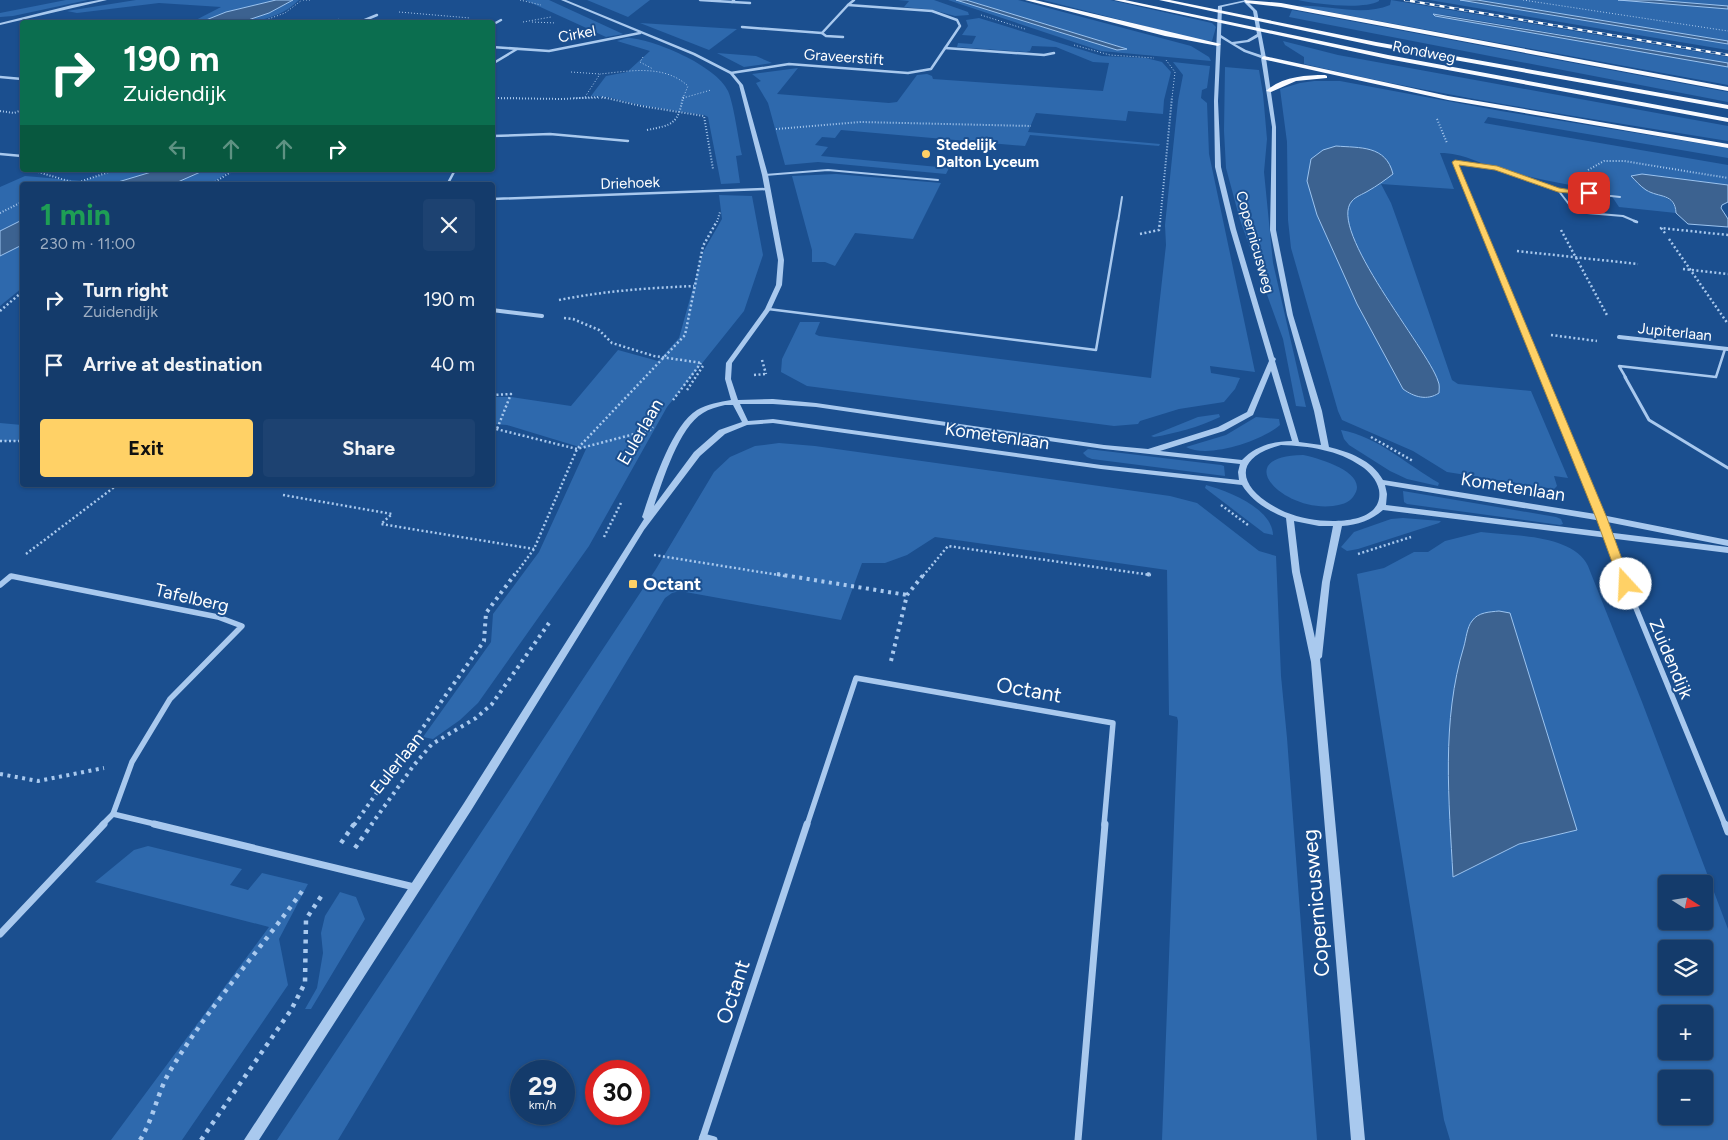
<!DOCTYPE html>
<html lang="en">
<head>
<meta charset="utf-8">
<style>
	:root { --surface:#143b6b; --page:#1d4271; --text:#f1f3f6; --muted:#9dadc1; --line:#33557e; --accent:#ffd166 }
	body { margin:0; font-family:Figtree,sans-serif; background:var(--page); color:var(--text); height:100vh; display:flex; flex-direction:column; font-size:19px; white-space:nowrap }
	* { box-sizing:border-box; margin:0 }
	p { font-size:16px; color:var(--muted) }
	.icon { flex:none; width:28px; height:28px; fill:none; stroke:currentColor; stroke-width:2; stroke-linecap:round; stroke-linejoin:round }
	.map { position:relative; flex:1; overflow:hidden }
	.drawer { position:absolute; left:20px; top:182px; width:475px; height:305px; display:flex; flex-direction:column; background:var(--surface); border-radius:5px; box-shadow:0 1px 4px #0004,0 0 0 1px var(--line) }
	.drawer>* { flex:none }
	.hud { position:absolute; left:20px; top:20px; width:475px; height:152px; border-radius:5px; box-shadow:0 1px 4px #0004,0 0 0 1px var(--line); background:#0b6e4f; color:#fff; overflow:hidden }
	.needle { width:32px; rotate:102deg }
	.controls { position:absolute; left:1658px; top:875px; display:grid; gap:10px }
	.controls a { display:grid; place-items:center; width:55px; height:55px; border-radius:5px; background:var(--surface); box-shadow:0 1px 4px #0004,0 0 0 1px var(--line); font-size:25px }
	.speed { position:absolute; left:510px; top:1060px; display:flex; gap:10px; font-size:25px; font-weight:700; text-align:center }
	.speed>* { display:grid; place-content:center; width:65px; height:65px; border-radius:50%; background:var(--surface); box-shadow:0 1px 4px #0004,0 0 0 1px var(--line); line-height:1 }
	.speed small { font-size:12px; font-weight:400 }
	.speed .limit { border:8px solid #d22; background:#fff; color:#111 }
	.pin { position:absolute; display:grid; place-items:center; width:42px; height:42px; color:#fff; margin:-21px; border-radius:10px; box-shadow:0 2px 8px #0006 }
	.me { position:absolute; width:55px; margin:-28px; rotate:340deg; stroke-linejoin:round; filter:drop-shadow(0 0 4px #0008) }
	.turn { display:flex; align-items:center; gap:18px; height:105px; padding:0 20px; font-size:22px }
	.turn .icon { width:65px; height:65px; stroke-width:2.5 }
	.turn b { display:block; font-size:35px; line-height:42px }
	.lanes { display:flex; align-items:center; height:48px; padding:0 20px; background:#0003; justify-content:center; gap:25px; direction:ltr }
	.lanes .off { opacity:.35 }
	.round { display:grid; place-items:center; flex:none; width:52px; height:52px; border-radius:5px; background:var(--page) }
	.head { display:flex; align-items:center; justify-content:space-between; height:85px; padding:0 20px }
	h1 { font-size:30px; font-weight:700; line-height:38px; color:#1e9e55 }
	.button { display:flex; gap:10px; margin-top:auto; padding:10px 20px }
	.button a { flex:1; height:58px; border-radius:5px; background:var(--accent); color:#111; font-size:20px; font-weight:700; line-height:58px; text-align:center }
	.button a+a { background:var(--page); color:var(--text) }
	ul { padding:0; list-style:none }
	li { display:flex; align-items:center; gap:15px; height:65px; padding:0 20px }
	li div { flex:1 }
	li b { display:block; font-size:19px }
	li em { font-style:normal }
	.map>svg:first-child { display:block }
	.green { fill:#2e69ad; fill-rule:evenodd }
	.water { fill:#3c6290; stroke:#9cc4f0 }
	.lines { fill:none; stroke-linecap:round; stroke-linejoin:round }
	.path-far4 { stroke:#a9c9ee; stroke-width:1; stroke-dasharray:1 2; stroke-linecap:butt }
	.path-far3 { stroke:#a9c9ee; stroke-width:2; stroke-dasharray:1 2; stroke-linecap:butt }
	.path-far2 { stroke:#a9c9ee; stroke-width:2.5; stroke-dasharray:2 2.5; stroke-linecap:butt }
	.path-far1 { stroke:#a9c9ee; stroke-width:4; stroke-dasharray:3 4.5; stroke-linecap:butt }
	.path { stroke:#a9c9ee; stroke-width:4.5; stroke-dasharray:4 5.5; stroke-linecap:butt }
	.service-far2 { stroke:#a9c9ee; stroke-width:2 }
	.service-far1 { stroke:#a9c9ee; stroke-width:2.5 }
	.service { stroke:#a9c9ee; stroke-width:3 }
	.minor-far4 { stroke:#a9c9ee; stroke-width:2.5 }
	.minor-far3 { stroke:#a9c9ee; stroke-width:4 }
	.minor-far2 { stroke:#a9c9ee; stroke-width:4.5 }
	.minor-far1 { stroke:#a9c9ee; stroke-width:5.5 }
	.minor { stroke:#a9c9ee; stroke-width:7 }
	.tertiary { fill:#a9c9ee; fill-rule:evenodd }
	.trunk { fill:#f8faff; fill-rule:evenodd }
	.rail-casing { stroke:#fff; stroke-width:2.5 }
	.rail { stroke:#1b4f8f; stroke-width:2; stroke-dasharray:5; stroke-linecap:butt }
	.route { fill:#ffd166; stroke:#a68842 }
	.poi-dot { fill:#ffd166; stroke:#1b4f8f; stroke-width:2 }
	.labels { text-anchor:middle; stroke-width:4; stroke-linejoin:round; paint-order:stroke }
	.far-street-label { font-size:15px; fill:#fff; stroke:#1b4f8f }
	.far-poi-label { font-size:15px; font-weight:bold; fill:#fff; stroke:#1b4f8f; text-anchor:start }
	.street-label { font-size:18px; fill:#fff; stroke:#1b4f8f }
	.poi-label { font-size:18px; font-weight:bold; fill:#fff; stroke:#1b4f8f; text-anchor:start }
	.near-street-label { font-size:21px; fill:#fff; stroke:#1b4f8f }
</style>
</head>
<body>
<div class="map">
<svg width="1728" height="1140" viewBox="0 0 1728 1140">
	<rect width="100%" height="100%" fill="#1b4f8f"/>
	<g class="green">
		<path d="M66,0H88L13,16L0,17V13Z"/>
		<path d="M136,0H276L226,12L201,22H192L221,7L159,3L77,13L67,11Z"/>
		<path d="M293,0H299C283,16 261,22 239,22L269,13Z"/>
		<path d="M525,0H549L623,34L606,37Z"/>
		<path d="M587,0H650L628,17Z"/>
		<path d="M898,0H934L968,12L969,15L955,16L933,10L904,7L909,1Z"/>
		<path d="M948,0H956L1117,50L1127,49L966,0H1018L1191,46L1209,57L1211,61L1101,51Z"/>
		<path d="M1043,0H1110L1212,23L1216,27L1212,41L1195,39Z"/>
		<path d="M1298,0H1379V1C1363,10 1316,4 1298,0Z"/>
		<path d="M1391,0L1728,57V63L1446,15L1433,14L1435,16L1728,67V85L1297,6C1328,4 1361,17 1390,5Z"/>
		<path d="M1429,0H1460L1728,44V50Z"/>
		<path d="M1477,0H1728V41Z"/>
		<path d="M1292,10L1728,92V102L1289,17Z"/>
		<path d="M979,18L1102,56L1146,58L1162,62L1171,72L1164,100L1163,114L1128,111L1126,121L1036,113L1028,132L1160,144L1159,146L1030,135L1025,146L841,130L835,138L822,137L815,145L828,147L821,156L949,168L946,174L818,162L785,165L768,103L756,83L761,81L752,74L798,68L777,94L889,103L897,102L917,75L927,74L932,76L933,79L1103,91L1109,63L1093,62L1056,47L1032,46L1030,51L1026,52L957,47L958,43L972,44L976,36L962,35L968,26L966,20Z"/>
		<path d="M640,23L737,29L709,50Z"/>
		<path d="M627,38C652,38 717,66 728,91C734,105 738,138 742,155L736,156L740,183L721,184L708,117L704,115L645,106L607,97L591,96L606,76L627,72L650,51L617,41Z"/>
		<path d="M1283,41L1338,55L1728,126V141C1586,118 1444,97 1304,64V57L1285,45Z"/>
		<path d="M717,53L756,56L772,63L744,67Z"/>
		<path d="M1173,62L1210,66L1207,88L1202,90L1201,98L1207,103L1209,154L1255,372L1210,366L1211,373L1240,378L1235,389L1224,402L1179,409L1140,421L1138,424L1114,426L807,386L781,372L782,359L800,322H820L815,334L819,336L1151,378L1166,245L1165,225L1178,101L1183,75Z"/>
		<path d="M1225,67L1259,70L1263,94L1267,139L1264,172L1273,263L1306,407L1296,406L1283,339L1240,220L1226,168L1224,131Z"/>
		<path d="M1314,81H1340L1501,111L1728,148V158L1488,117L1484,123L1728,165V185L1652,175L1647,191C1660,196 1675,197 1676,213L1619,207L1609,192L1606,191C1570,185 1534,179 1499,169C1477,163 1464,153 1440,153L1454,189L1381,184L1391,203L1400,228L1452,380L1458,384L1531,391L1568,478L1554,476L1557,486L1554,489L1447,472L1413,451L1342,420L1338,411L1291,248L1288,220L1287,142L1280,89L1300,83ZM1380,184C1372,189 1357,195 1351,202C1326,237 1437,350 1439,393L1426,398L1403,389L1357,304L1317,215Z"/>
		<path d="M116,170H158L108,185H22V220L0,231V187L25,176L83,181Z"/>
		<path d="M205,170H231L209,185H171Z"/>
		<path d="M836,174L941,183L913,239L855,233L835,266L825,262H812V250L792,176Z"/>
		<path d="M719,195L752,196L763,255L744,311L667,407L589,546L478,703L460,720L433,739L423,737L491,642L493,614L539,552L586,449L507,425L493,424V397H511L571,406L618,350L658,361L679,338L703,252L722,219Z"/>
		<path d="M22,245V288L0,306V256Z"/>
		<path d="M1219,414L1220,417C1199,427 1177,433 1154,437L1151,436L1198,417Z"/>
		<path d="M1256,417L1279,419L1280,425C1262,441 1208,459 1186,447L1226,435Z"/>
		<path d="M0,423L22,425V441H0Z"/>
		<path d="M1341,430C1379,437 1407,465 1439,483L1438,486L1407,479L1390,471L1349,445L1344,439Z"/>
		<path d="M779,443L815,446L1170,496L1197,503L1259,551L1276,556L1281,676L1287,738L1317,1140H1162L1178,721L1177,717L1169,715L1167,570L935,537L907,555L885,563H862L841,620L680,591L672,593L665,598L338,1140H277L656,569L714,472L730,457L755,446Z"/>
		<path d="M1088,449L1221,465L1224,466L1225,476L1092,459L1087,457L1083,453Z"/>
		<path d="M1303,455C1318,458 1372,473 1353,497C1349,503 1340,505 1333,506C1282,512 1229,456 1303,455Z"/>
		<path d="M1206,485C1228,491 1272,508 1273,535L1264,533L1205,488Z"/>
		<path d="M1403,491L1556,517L1561,519L1563,524L1560,525L1407,504L1404,502Z"/>
		<path d="M1403,518L1441,521L1439,523L1358,549L1347,551L1341,547L1354,532L1391,519Z"/>
		<path d="M1481,532C1512,536 1573,534 1588,566L1642,702L1728,929V1140H1450L1444,1120L1357,574L1384,568L1414,552H1428L1445,541ZM1472,621L1577,830L1519,844L1453,877L1448,787L1450,726L1460,661ZM1666,884H1704V921H1666ZM1666,949H1704V986H1666ZM1666,1014H1704V1051H1666ZM1666,1079H1704V1116H1666Z"/>
		<path d="M148,846L242,869L230,885L248,890L262,873L308,884L279,939L288,985L182,1140H111L269,927L95,882L134,850Z"/>
		<path d="M340,892L356,897L365,919L311,1009H305L317,988L323,953L321,933L325,916Z"/>
	</g>
	<g class="water">
		<path d="M276,0H293L269,13L245,21L201,22L226,12Z"/>
		<path d="M956,0H966L1127,49L1117,50Z"/>
		<path d="M1460,0H1477L1728,41V44Z"/>
		<path d="M1618,0H1654L1728,6V9Z"/>
		<path d="M1433,14L1728,63V67L1435,16Z"/>
		<path d="M1336,146C1360,148 1386,145 1393,174C1385,180 1377,186 1368,191C1363,194 1355,197 1352,201C1326,229 1428,349 1438,381C1440,385 1439,389 1439,393C1427,401 1414,397 1403,389L1357,304L1317,215L1307,181L1311,159L1323,150Z"/>
		<path d="M158,170H205L171,185H108Z"/>
		<path d="M1642,174L1728,185V202L1722,205L1721,208L1728,219V227L1688,224L1676,213C1675,193 1659,198 1646,190C1640,186 1636,181 1631,176Z"/>
		<path d="M22,220V245L0,256V231Z"/>
		<path d="M1499,611L1510,613L1577,830L1519,844L1453,877C1449,801 1441,721 1464,646C1466,639 1467,627 1472,621C1478,612 1490,612 1499,611Z"/>
	</g>
	<g class="lines">
		<g class="path-far4">
			<path d="M303,0H312"/>
			<path d="M520,0L541,5"/>
			<path d="M1523,0L1728,31"/>
			<path d="M399,12L470,18"/>
			<path d="M981,15L1025,29"/>
			<path d="M260,22L285,13L302,0"/>
			<path d="M332,22L339,19"/>
			<path d="M523,22L551,17"/>
			<path d="M532,22L556,23"/>
			<path d="M1074,45L1110,55L1154,58"/>
			<path d="M643,57L640,62L653,69"/>
			<path d="M1166,60L1175,72L1172,98"/>
			<path d="M571,72L600,74"/>
			<path d="M585,97L600,74C630,71 664,64 688,86L683,98"/>
			<path d="M492,98H521"/>
			<path d="M574,98H607"/>
			<path d="M683,98L711,90"/>
		</g>
		<g class="path-far3">
			<path d="M602,97L641,106L704,116L713,169"/>
			<path d="M492,98L562,99L598,97"/>
			<path d="M683,98L686,97"/>
			<path d="M0,111L14,113L22,110"/>
			<path d="M1437,119L1447,143"/>
			<path d="M776,129L861,122L1031,126"/>
			<path d="M647,130C673,125 678,124 683,97"/>
			<path d="M1588,170L1604,161H1624L1728,178"/>
			<path d="M38,172L75,183"/>
			<path d="M70,185L115,170"/>
			<path d="M210,185L234,170"/>
			<path d="M0,213L22,202"/>
			<path d="M717,222L720,212"/>
			<path d="M1160,222L1172,97"/>
		</g>
		<g class="path-far2">
			<path d="M1561,230L1608,317"/>
			<path d="M1665,233L1661,228L1728,235"/>
			<path d="M1140,234L1159,230L1160,221"/>
			<path d="M1669,239L1728,324"/>
			<path d="M1517,251L1638,264"/>
			<path d="M1683,269L1728,274"/>
			<path d="M559,300C604,291 648,288 694,286"/>
			<path d="M0,311L22,292"/>
			<path d="M564,318L573,319L599,330L612,343L654,356L702,363"/>
			<path d="M1551,335L1597,341"/>
			<path d="M762,360L766,374"/>
			<path d="M754,375L766,374"/>
			<path d="M687,390L703,366"/>
			<path d="M492,395L511,394L497,429"/>
			<path d="M673,400L701,363"/>
			<path d="M492,428L577,449L650,430L653,427"/>
			<path d="M1371,437L1413,461"/>
			<path d="M0,441H22"/>
			<path d="M283,495L392,514L381,524L534,549"/>
			<path d="M1221,505L1248,525"/>
			<path d="M604,537L622,501"/>
			<path d="M26,554L117,485"/>
			<path d="M1358,554L1411,537"/>
			<path d="M654,555L785,576"/>
			<path d="M514,576L534,549L577,449L685,335L703,246L717,221"/>
			<path d="M923,576L948,546L1151,575"/>
		</g>
		<g class="path-far1">
			<path d="M777,574L907,595"/>
			<path d="M1147,574L1151,575"/>
			<path d="M891,661L907,595L924,574"/>
			<path d="M0,774L38,781L104,768"/>
			<path d="M354,825L484,641L486,613L515,574"/>
			<path d="M371,825L414,765L432,744L476,718L492,704L549,623"/>
		</g>
		<g class="path">
			<path d="M341,843L354,824"/>
			<path d="M355,848L372,824"/>
			<path d="M140,1140C154,1118 157,1093 170,1071C209,1006 261,949 305,887"/>
			<path d="M201,1140L291,1010L305,983L306,919L324,892"/>
		</g>
		<g class="service-far2">
			<path d="M1455,162L1497,168L1547,185L1558,190L1575,212L1623,216L1637,222"/>
			<path d="M765,175L828,170L938,180"/>
			<path d="M1558,190L1620,197"/>
			<path d="M1118,222L1122,197"/>
		</g>
		<g class="service-far1">
			<path d="M1634,221L1637,222"/>
			<path d="M768,309L1096,350L1118,221"/>
			<path d="M1626,378L1619,366L1716,377L1725,349"/>
		</g>
		<path class="service" d="M1625,377L1649,420L1728,468"/>
		<g class="minor-far4">
			<path d="M700,0L732,2L734,0"/>
			<path d="M732,2L750,3"/>
			<path d="M360,22L377,15"/>
			<path d="M492,25L501,20"/>
			<path d="M742,27L822,33L848,5"/>
			<path d="M822,33L826,36L843,37"/>
			<path d="M492,47L549,51L640,33"/>
			<path d="M945,48L1044,55L1054,53"/>
			<path d="M492,64L517,49"/>
			<path d="M731,73L789,64L908,73L931,69L960,26L957,20L932,11L848,5L854,0"/>
			<path d="M0,77L22,79"/>
			<path d="M492,136L550,134L628,141"/>
			<path d="M0,154L22,156"/>
			<path d="M1455,162L1480,222"/>
			<path d="M447,185L455,170"/>
			<path d="M492,199L767,189"/>
		</g>
		<g class="minor-far3">
			<path d="M1479,221L1544,378"/>
			<path d="M492,310L542,316"/>
			<path d="M1619,337L1728,349"/>
		</g>
		<path class="minor-far2" d="M1544,377L1602,518L1622,576"/>
		<g class="minor-far1">
			<path d="M1622,574L1725,825"/>
			<path d="M0,585L11,576L218,617L242,626L170,699L132,762L113,814L102,825"/>
			<path d="M113,814L159,825"/>
			<path d="M807,825L856,678L1113,723L1104,825"/>
		</g>
		<g class="minor">
			<path d="M154,824L414,887"/>
			<path d="M1725,824L1728,832"/>
			<path d="M0,934L104,824"/>
			<path d="M703,1137L714,1140"/>
			<path d="M702,1140L807,824"/>
			<path d="M1078,1140L1105,824"/>
		</g>
		<g class="tertiary">
			<path d="M99,0H107L0,25V23L72,5Z"/>
			<path d="M561,0H566L695,53L732,72L743,85L768,175L784,260L782,285L771,309L732,363L731,379L738,400L773,399L816,403L1104,445L1148,449L1218,427L1247,412L1269,361L1230,229L1215,167L1214,101L1218,6L1246,0L1257,11L1266,58L1276,127V230L1293,315L1322,411L1329,447C1349,452 1372,460 1383,480L1602,515L1728,540V546L1602,521L1385,485L1387,494L1386,505L1728,547V553L1383,510C1372,520 1357,525 1342,526L1330,582L1322,657L1320,659L1365,1140H1351L1311,662L1292,572L1286,518C1268,511 1252,501 1242,485L1101,469L773,423L747,425L725,434L700,456L644,530L472,809L259,1140H244L464,803L644,519L642,517C652,488 671,426 697,410C707,404 720,402 731,400L725,379L726,363L765,309L776,285L778,260L762,175L739,85L730,74L693,55ZM1244,2L1253,11L1257,34L1247,40L1232,42L1221,35L1222,7ZM1258,37L1261,55L1246,50L1235,44L1249,42ZM1221,38L1244,52L1261,58L1272,127L1270,230L1287,315L1314,411L1321,445L1299,442L1275,361L1276,359L1274,357L1236,229L1221,167L1218,101ZM1271,371L1292,441C1273,441 1255,446 1242,460L1160,451L1224,431L1253,415ZM740,404H773L816,407L1104,449L1240,464L1238,472L1239,480L1101,465L773,419L748,421ZM725,405H733L742,422L719,430L694,452L654,506C663,480 679,427 703,413C709,409 717,407 725,405ZM1281,445C1309,446 1338,450 1361,466C1369,471 1377,480 1379,490C1383,516 1353,521 1333,521C1316,521 1300,518 1285,512C1243,493 1225,460 1281,445ZM1294,521L1319,526H1333L1322,582L1315,638L1300,572Z"/>
		</g>
		<g class="trunk">
			<path d="M1025,0H1035L1221,44L1218,46L1165,36Z"/>
			<path d="M1114,0H1125L1388,55L1728,118V122L1388,59Z"/>
			<path d="M1159,0H1170L1376,42L1728,105V109L1376,46Z"/>
			<path d="M1244,0L1281,3L1728,87V91L1281,7L1246,3Z"/>
			<path d="M1264,56L1448,96L1728,144V148L1448,100L1262,59V57Z"/>
			<path d="M1325,75L1327,76V78L1296,81L1271,92L1266,91C1281,77 1305,75 1325,75Z"/>
		</g>
		<g class="rail-casing">
			<path id="rail" d="M1405,0L1728,55"/>
		</g>
		<use href="#rail" class="rail"/>
	</g>
	<path class="route" d="M1455,160L1497,166L1559,188L1592,193L1589,195L1558,192L1495,170L1459,165L1607,518L1631,584L1630,587L1626,588L1620,584L1596,518L1452,162Z"/>
	<g class="poi-dot">
		<circle cx="926" cy="154" r="5"/>
		<rect x="628" y="579" width="10" height="10" rx="2.5"/>
	</g>
	<g class="labels">
		<g class="far-street-label">
			<text transform="translate(577 34) rotate(-11)" y="5">Cirkel</text>
			<text transform="translate(1424 52) rotate(11)" y="5">Rondweg</text>
			<text transform="translate(844 57) rotate(4)" y="5">Graveerstift</text>
			<text transform="translate(630 183) rotate(-2)" y="5">Driehoek</text>
			<text transform="translate(1255 242) rotate(74)" y="5">Copernicusweg</text>
			<text transform="translate(1675 332) rotate(6)" y="5">Jupiterlaan</text>
		</g>
		<g class="far-poi-label">
			<text x="936" y="150">Stedelijk<tspan x="936" dy="17">Dalton Lyceum</tspan></text>
		</g>
		<g class="street-label">
			<text transform="translate(640 432) rotate(-60)" y="6">Eulerlaan</text>
			<text transform="translate(997 436) rotate(8)" y="6">Kometenlaan</text>
			<text transform="translate(1513 487) rotate(9)" y="6">Kometenlaan</text>
			<text transform="translate(192 598) rotate(13)" y="6">Tafelberg</text>
			<text transform="translate(1671 659) rotate(67)" y="6">Zuidendijk</text>
			<text transform="translate(397 763) rotate(-51)" y="6">Eulerlaan</text>
		</g>
		<g class="poi-label">
			<text x="643" y="590">Octant</text>
		</g>
		<g class="near-street-label">
			<text transform="translate(1029 690) rotate(10)" y="7">Octant</text>
			<text transform="translate(1316 903) rotate(-95)" y="7">Copernicusweg</text>
			<text transform="translate(733 992) rotate(-72)" y="7">Octant</text>
		</g>
	</g>
</svg>
<div class="controls">
<a><svg class="needle" viewBox="-14 -14 28 28"><path d="M0-13l5 13h-10z" fill="#e53935"/><path d="M0 13l5-13h-10z" fill="#9dadc1"/></svg></a>
<a><svg class="icon" aria-label="layers" viewBox="0 0 24 24"><path d="M12 4l9 5-9 5-9-5zM3 14l9 5 9-5"/></svg></a>
<a>+</a>
<a>−</a>
</div>
<div class="speed"><div>29<small>km/h</small></div><div class="limit">30</div></div>
<div class="pin" style="left:1589px;top:193px;background:#d93025"><svg class="icon" aria-label="arrive" viewBox="0 0 24 24"><path d="M6 21V4h12l-3 4 3 4H6"/></svg></div>
<svg class="me" style="left:1626px;top:584px" viewBox="-20 -20 40 40"><circle r="19" fill="#fff"/><path d="M0-13L10 11 0 6-10 11z" fill="#ffd166"/></svg>
<div class="hud">
<div class="turn"><svg class="icon" aria-label="right" viewBox="0 0 24 24"><path d="M7 20v-9h11M14 6l5 5-5 5"/></svg><div><b>190 m</b>Zuidendijk</div></div>
<div class="lanes"><svg class="icon off" aria-label="left" viewBox="0 0 24 24"><path d="M17 20v-9H6M10 6l-5 5 5 5"/></svg><svg class="icon off" aria-label="ahead" viewBox="0 0 24 24"><path d="M12 20V5M6 11l6-6 6 6"/></svg><svg class="icon off" aria-label="ahead" viewBox="0 0 24 24"><path d="M12 20V5M6 11l6-6 6 6"/></svg><svg class="icon" aria-label="right" viewBox="0 0 24 24"><path d="M7 20v-9h11M14 6l5 5-5 5"/></svg></div>
</div>
<section class="drawer">
<div class="head"><div><h1>1 min</h1><p>230 m · 11:00</p></div><a class="round"><svg class="icon" aria-label="close" viewBox="0 0 24 24"><path d="M6 6l12 12M18 6L6 18"/></svg></a></div>
<ul>
<li><svg class="icon" aria-label="right" viewBox="0 0 24 24"><path d="M7 20v-9h11M14 6l5 5-5 5"/></svg><div><b>Turn right</b><p>Zuidendijk</p></div><em>190 m</em></li>
<li><svg class="icon" aria-label="arrive" viewBox="0 0 24 24"><path d="M6 21V4h12l-3 4 3 4H6"/></svg><div><b>Arrive at destination</b></div><em>40 m</em></li>
</ul>
<div class="button"><a>Exit</a><a>Share</a></div>
</section>
</div>
</body>
</html>
